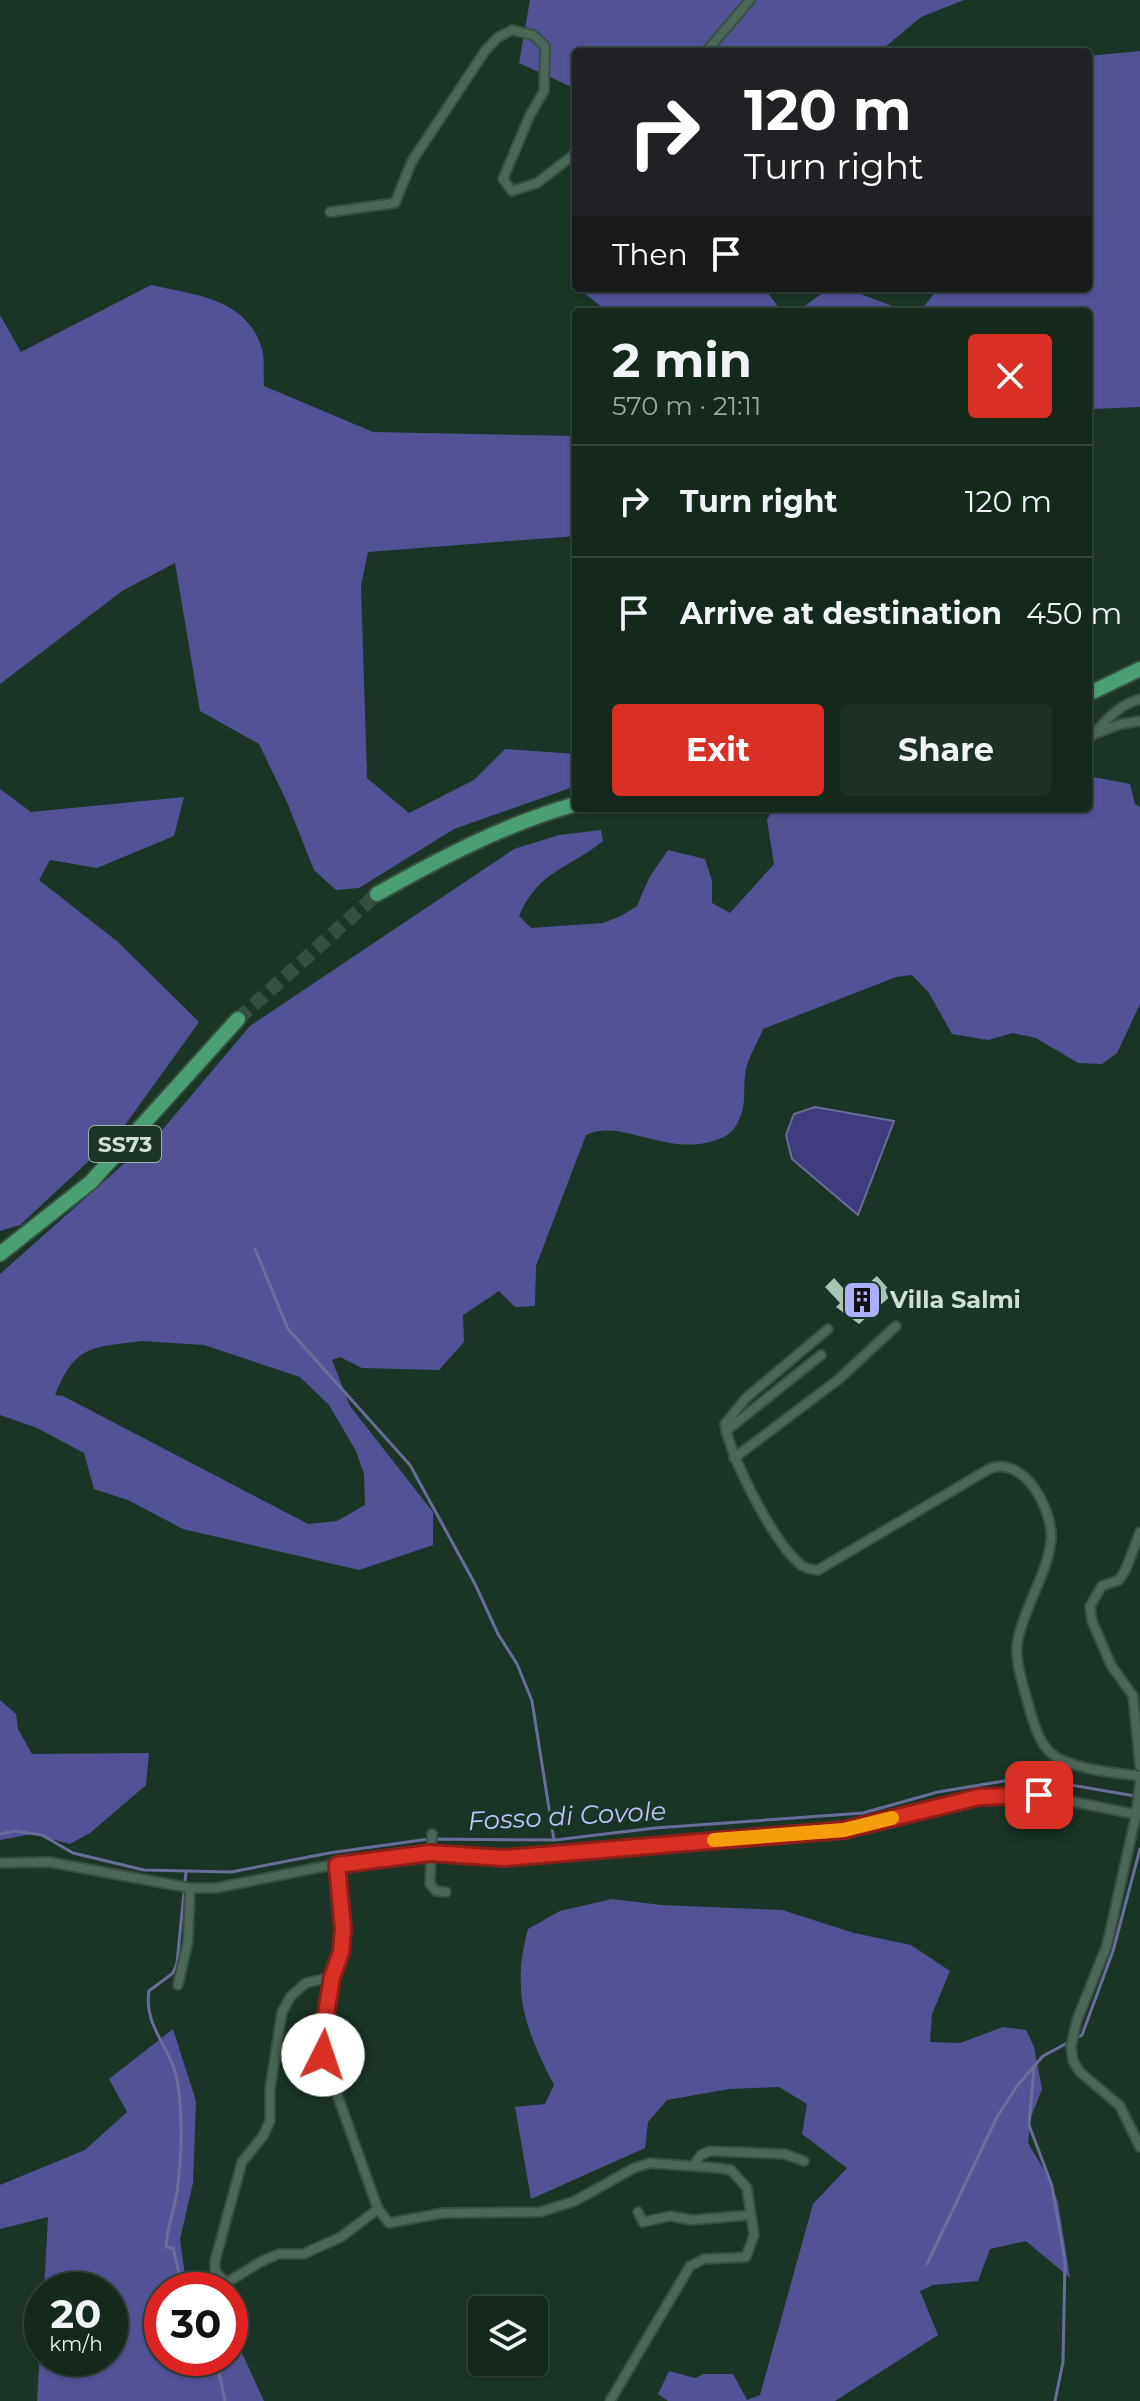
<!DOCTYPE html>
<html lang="en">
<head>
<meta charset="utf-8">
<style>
	:root { --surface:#14281c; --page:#1d3025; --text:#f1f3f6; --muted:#9da6a3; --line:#33443b; --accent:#d93025 }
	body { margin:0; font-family:Montserrat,sans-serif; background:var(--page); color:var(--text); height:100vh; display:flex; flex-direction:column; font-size:30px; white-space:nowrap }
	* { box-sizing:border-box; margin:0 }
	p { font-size:26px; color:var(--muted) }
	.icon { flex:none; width:44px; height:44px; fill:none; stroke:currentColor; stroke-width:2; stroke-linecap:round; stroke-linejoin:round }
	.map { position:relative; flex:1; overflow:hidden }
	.details { position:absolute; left:572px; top:308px; width:520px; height:504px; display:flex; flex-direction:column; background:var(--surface); border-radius:8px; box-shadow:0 2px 6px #0004,0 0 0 2px var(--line) }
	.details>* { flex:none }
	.top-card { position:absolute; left:572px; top:48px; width:520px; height:244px; border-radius:8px; box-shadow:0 2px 6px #0004,0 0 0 2px var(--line); background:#202124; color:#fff; overflow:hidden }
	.fabs { position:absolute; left:468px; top:2296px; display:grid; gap:16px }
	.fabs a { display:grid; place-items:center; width:80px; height:80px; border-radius:8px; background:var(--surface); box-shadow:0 2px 6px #0004,0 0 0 2px var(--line); font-size:40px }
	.speed { position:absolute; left:24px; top:2272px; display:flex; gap:16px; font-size:40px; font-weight:700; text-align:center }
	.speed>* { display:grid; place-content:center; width:104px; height:104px; border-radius:50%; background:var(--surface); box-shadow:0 2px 6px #0004,0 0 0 2px var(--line); line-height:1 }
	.speed small { font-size:20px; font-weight:400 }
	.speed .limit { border:12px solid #d22; background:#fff; color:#111 }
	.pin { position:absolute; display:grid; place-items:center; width:68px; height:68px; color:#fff; margin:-34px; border-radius:16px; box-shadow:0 4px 12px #0006 }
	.me { position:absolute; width:88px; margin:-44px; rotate:4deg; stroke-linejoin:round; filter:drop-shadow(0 0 6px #0008) }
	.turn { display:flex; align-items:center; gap:28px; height:168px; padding:0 40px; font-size:36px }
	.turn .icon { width:104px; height:104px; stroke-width:2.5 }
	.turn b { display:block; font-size:56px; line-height:68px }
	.then { display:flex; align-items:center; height:76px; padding:0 40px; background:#0003; gap:16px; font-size:30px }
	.round { display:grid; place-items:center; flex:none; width:84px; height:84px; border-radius:8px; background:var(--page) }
	.headline { display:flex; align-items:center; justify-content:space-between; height:136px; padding:0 40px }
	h1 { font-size:48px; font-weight:700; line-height:60px }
	.button { display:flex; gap:16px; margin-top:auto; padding:16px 40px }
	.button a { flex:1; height:92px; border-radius:8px; background:var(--accent); color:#fff; font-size:32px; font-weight:700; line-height:92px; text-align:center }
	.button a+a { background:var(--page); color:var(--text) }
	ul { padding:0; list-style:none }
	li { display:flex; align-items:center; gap:24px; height:112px; padding:0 40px; border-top:2px solid var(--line) }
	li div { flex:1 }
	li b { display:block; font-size:30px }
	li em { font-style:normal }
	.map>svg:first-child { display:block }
	.forest { fill:#545297; fill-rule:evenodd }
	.water { fill:#403c7f; stroke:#6b6d99; stroke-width:2 }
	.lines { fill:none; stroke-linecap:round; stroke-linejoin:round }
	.stream { stroke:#6b6d99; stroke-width:3 }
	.building { fill:#a7c5b3 }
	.primary-tunnel { stroke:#354f40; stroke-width:14; stroke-dasharray:14 7; stroke-linecap:butt }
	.minor-casing { stroke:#384f43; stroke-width:12 }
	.primary-casing { stroke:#384f43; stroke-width:18 }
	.minor { stroke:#4b6757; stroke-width:8 }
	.primary { stroke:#4a9f75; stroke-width:14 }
	.route-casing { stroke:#8d1f18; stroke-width:20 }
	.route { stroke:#d93025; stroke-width:14 }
	.slow { stroke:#f59e0b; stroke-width:14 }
	.labels { text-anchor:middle; stroke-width:8; stroke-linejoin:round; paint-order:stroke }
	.shield { fill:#1a3526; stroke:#99ada1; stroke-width:2 }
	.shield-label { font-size:22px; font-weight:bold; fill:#d0e0d6 }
	.poi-label { font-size:24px; font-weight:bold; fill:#d0e0d6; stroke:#1a3526; text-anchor:start }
	.water-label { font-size:26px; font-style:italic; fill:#c0c2fe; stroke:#1a3526 }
</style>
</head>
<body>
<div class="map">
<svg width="1140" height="2401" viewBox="0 0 1140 2401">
	<rect width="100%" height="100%" fill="#1a3526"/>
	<g class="forest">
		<path d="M530,0H964L921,17L879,52H576V89L519,63Z"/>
		<path d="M1140,51V407L1092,409L1088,403V312H920L938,288H1088V56Z"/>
		<path d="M151,285C195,295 247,298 262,349C265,360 263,374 264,386L373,432L576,436V536L368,552L361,586L367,778L409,813L474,780L505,749L576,754V786L454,829L359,888L336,890L314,870L287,802L259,744L200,711L175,563L122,591L0,684V315L21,352Z"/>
		<path d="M578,288H764L782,312H608Z"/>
		<path d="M829,288H844L909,312H797Z"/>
		<path d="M1088,776L1130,784L1135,804L1140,807V1004L1117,1053L1102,1064L1078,1063L1036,1038L1013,1033L988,1040L952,1034L929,993L912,975L896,977L763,1029C758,1042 749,1056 746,1069C742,1089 748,1105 737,1124C731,1134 724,1138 713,1141C665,1156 620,1118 586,1135L536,1266L535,1306L515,1307L499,1291L463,1315L464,1342L439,1370L362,1368L340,1357L332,1360L350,1406L433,1512V1545L359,1570L183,1529L128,1500L94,1489L84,1453L37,1428L0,1415V1274L163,1129L250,1026L514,849L559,835L601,830L603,841C568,869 538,871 519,916L531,928L603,923L621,916L637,906L649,878L668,850L705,859L712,881V903L730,913L774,864L767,820L773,808H1088ZM141,1341L204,1345L300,1377L329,1405L356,1451L364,1474L365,1505L337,1521L308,1524L63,1396L55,1395C76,1344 91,1348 141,1341Z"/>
		<path d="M0,789L31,812L184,797L174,836L97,868L50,860L39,880L118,942L199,1022L120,1132L20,1225L0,1231Z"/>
		<path d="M0,1700L16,1714L18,1729L32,1754L149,1753L146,1785L90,1833L70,1844L33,1834L0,1840Z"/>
		<path d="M612,1899L661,1905L782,1910L854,1933L911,1945L950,1971L932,2014L930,2042L960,2043L1003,2027L1026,2030L1034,2047L1042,2089L1031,2117L1028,2143L1049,2178L1058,2202L1070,2278L1026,2241L990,2249L978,2281L933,2285L920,2291L938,2335L835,2401H668L658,2394L669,2371L695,2378L704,2374H733L747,2400L760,2395L813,2204L847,2168L802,2134L807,2104L779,2087L729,2089L667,2100L648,2122L645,2148L531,2199L515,2107L545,2104L554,2085C525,2029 511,1991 528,1929L560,1911Z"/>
		<path d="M173,2029L196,2101L193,2183L180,2239L187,2290H162V2358H230V2327L264,2401H37L42,2318V2358H110V2290H44L48,2217L0,2229V2185L85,2150L127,2112L109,2079Z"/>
	</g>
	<path class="water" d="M815,1107L894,1121L858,1215L792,1159L786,1135L794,1114Z"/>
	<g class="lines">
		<g class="stream">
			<path d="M255,1249L288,1329L410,1465L475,1584L498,1634L517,1664L532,1701L554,1840"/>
			<path d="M0,1834L15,1831L42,1835L73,1853L144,1870L231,1872L329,1853L429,1839L555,1840L655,1828L863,1813L938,1792L1004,1781L1036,1779L1135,1796"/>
			<path d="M1034,2068L1029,2125L1052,2186L1065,2261L1063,2362L1055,2401"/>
			<path d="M927,2264L997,2117L1017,2086L1043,2056L1082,2035L1113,1951L1140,1849"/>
			<path d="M183,2290L173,2248L166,2247C167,2228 174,2211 177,2192C182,2157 183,2114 177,2079C171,2047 143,2026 149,1991L173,1973L177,1963L186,1872"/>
			<path d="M216,2358L225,2401"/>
		</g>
	</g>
	<path class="building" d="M877,1276L893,1294L859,1324L836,1307L840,1303L825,1287L834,1278L852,1298Z"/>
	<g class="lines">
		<path class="primary-tunnel" d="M238,1019L377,894"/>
		<g class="minor-casing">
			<g id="minor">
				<path d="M706,52L750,0"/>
				<path d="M330,212L395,203L412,161L485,51L497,38L512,30L533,35L545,46L544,91L530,115L503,179L512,191L537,183L576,153"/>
				<path d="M1094,734L1121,724L1140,721"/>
				<path d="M1088,740C1106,722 1114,707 1140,699"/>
				<path d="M828,1329L746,1398L725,1424C730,1457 774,1543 801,1565C805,1569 812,1569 818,1570L989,1469C1024,1454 1054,1511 1051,1541C1047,1574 1025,1606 1018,1639C1014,1656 1021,1677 1025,1693C1031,1712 1036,1741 1052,1754C1070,1769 1117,1773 1140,1776"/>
				<path d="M726,1431L821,1355"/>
				<path d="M734,1458L839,1379L896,1326"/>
				<path d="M1140,1532L1126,1569L1119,1580L1102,1586L1090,1606L1092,1621L1111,1665L1133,1696L1140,1766"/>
				<path d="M1140,1782L1136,1815L1107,1945L1077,2020L1071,2046L1073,2061L1080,2072L1120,2106L1140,2147"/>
				<path d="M432,1834L430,1884L436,1891L446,1892"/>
				<path d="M0,1863L49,1862L190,1888H216L357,1860L430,1853L504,1858L844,1830L979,1797L1013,1794L1039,1795L1140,1815"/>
				<path d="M337,1865L343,1929L341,1952L332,1977L325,2020L323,2055L378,2209L389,2223L443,2213L540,2212L575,2201L634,2168L650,2163L718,2168L731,2170L747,2188L754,2235L746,2257L704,2259L690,2266L610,2401"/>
				<path d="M332,1977L306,1983L291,1996L282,2012L270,2089V2121L263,2136L242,2162L215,2261V2271L226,2283L264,2260L279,2254H303L341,2237L378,2209"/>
				<path d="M178,1985L188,1941L190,1888"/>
				<path d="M693,2166L701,2155L710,2151L784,2154L804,2161"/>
				<path d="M638,2212L643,2222L670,2216L692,2220L751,2215"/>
			</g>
		</g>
		<g class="primary-casing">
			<g id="primary">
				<path d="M1088,694L1140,669"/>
				<path d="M377,894C441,858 505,824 576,804"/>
				<path d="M0,1254L91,1182L238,1019"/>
			</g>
		</g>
		<use href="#minor" class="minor"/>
		<use href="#primary" class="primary"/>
	</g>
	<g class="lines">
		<g class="route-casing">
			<path id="route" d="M323,2055L325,2020L332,1977L341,1952L343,1929L337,1865L430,1853L504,1858L844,1830L979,1797L1039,1795"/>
		</g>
		<use href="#route" class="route"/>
		<path class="slow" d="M714,1840L844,1830L892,1818"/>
	</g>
	<defs>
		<g id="building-square" transform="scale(2)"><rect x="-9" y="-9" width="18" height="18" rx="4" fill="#adaffb" stroke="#1a3526"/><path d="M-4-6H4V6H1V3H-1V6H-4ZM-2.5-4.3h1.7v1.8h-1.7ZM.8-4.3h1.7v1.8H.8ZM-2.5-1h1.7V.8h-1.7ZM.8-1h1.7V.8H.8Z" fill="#111"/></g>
	</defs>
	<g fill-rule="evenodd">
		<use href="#building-square" x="862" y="1300"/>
	</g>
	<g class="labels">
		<rect class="shield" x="89" y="1126" width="72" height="36" rx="6"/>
		<g class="shield-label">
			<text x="125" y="1152">SS73</text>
		</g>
		<g class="poi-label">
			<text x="890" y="1308">Villa Salmi</text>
		</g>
		<g class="water-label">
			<text transform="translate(567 1816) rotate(-3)" y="9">Fosso di Covole</text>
		</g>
	</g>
</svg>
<div class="fabs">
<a><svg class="icon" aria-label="layers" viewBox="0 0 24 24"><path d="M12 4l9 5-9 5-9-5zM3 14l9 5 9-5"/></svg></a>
</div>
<div class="speed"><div>20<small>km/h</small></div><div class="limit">30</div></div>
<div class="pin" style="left:1039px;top:1795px;background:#d93025"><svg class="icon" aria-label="arrive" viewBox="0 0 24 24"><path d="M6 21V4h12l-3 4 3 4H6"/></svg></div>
<svg class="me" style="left:323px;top:2055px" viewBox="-20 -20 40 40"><circle r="19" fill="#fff"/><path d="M0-13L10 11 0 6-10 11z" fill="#d93025"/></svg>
<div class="top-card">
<div class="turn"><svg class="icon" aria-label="right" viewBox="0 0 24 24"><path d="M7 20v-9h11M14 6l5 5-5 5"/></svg><div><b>120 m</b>Turn right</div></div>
<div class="then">Then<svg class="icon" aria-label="arrive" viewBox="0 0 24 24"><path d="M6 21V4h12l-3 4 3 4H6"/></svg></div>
</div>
<section class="details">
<div class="headline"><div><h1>2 min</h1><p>570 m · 21:11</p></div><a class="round" style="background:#d93025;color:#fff"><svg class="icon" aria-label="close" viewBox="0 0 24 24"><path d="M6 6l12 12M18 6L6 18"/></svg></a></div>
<ul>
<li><svg class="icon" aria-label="right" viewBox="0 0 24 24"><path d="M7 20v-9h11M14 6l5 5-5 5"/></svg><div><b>Turn right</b></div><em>120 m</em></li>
<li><svg class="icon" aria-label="arrive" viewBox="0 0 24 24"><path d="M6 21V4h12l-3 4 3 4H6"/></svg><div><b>Arrive at destination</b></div><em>450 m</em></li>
</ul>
<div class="button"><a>Exit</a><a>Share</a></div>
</section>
</div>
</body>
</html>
